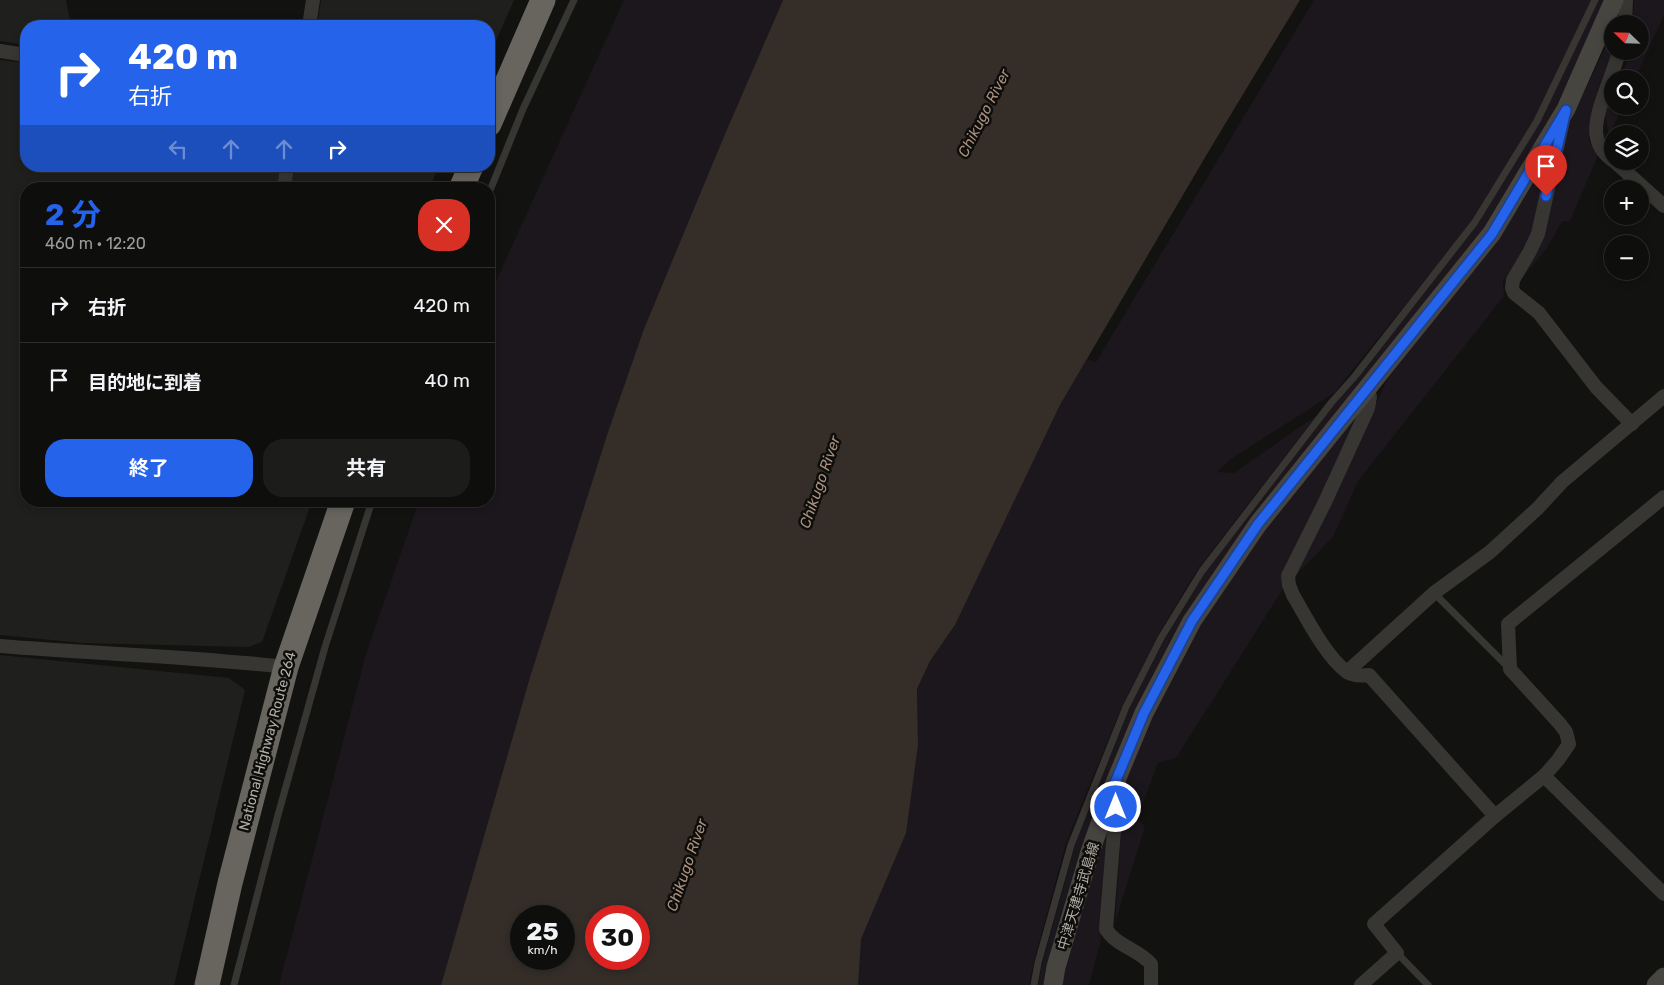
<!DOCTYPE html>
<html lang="ja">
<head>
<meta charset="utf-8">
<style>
	:root { --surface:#0e0e0d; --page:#1c1c1b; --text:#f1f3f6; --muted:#9b9c9d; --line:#2e2e2e; --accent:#2563eb }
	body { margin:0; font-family:Rubik,"Noto Sans JP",sans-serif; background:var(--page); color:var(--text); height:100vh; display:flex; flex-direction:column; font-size:19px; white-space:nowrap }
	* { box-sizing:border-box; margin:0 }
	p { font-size:16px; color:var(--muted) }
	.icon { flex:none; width:28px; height:28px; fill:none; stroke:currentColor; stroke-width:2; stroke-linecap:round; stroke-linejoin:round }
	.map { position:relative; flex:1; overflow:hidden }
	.side { position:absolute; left:20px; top:182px; width:475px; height:325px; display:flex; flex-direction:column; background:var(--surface); border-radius:20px; box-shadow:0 2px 8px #0003,0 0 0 1px var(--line) }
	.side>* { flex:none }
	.guide { position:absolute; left:20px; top:20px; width:475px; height:152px; border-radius:20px; box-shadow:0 2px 8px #0003,0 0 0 1px var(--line); background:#2563eb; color:#fff; overflow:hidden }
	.needle { width:32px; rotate:293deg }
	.tools { position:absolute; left:1604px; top:15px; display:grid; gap:10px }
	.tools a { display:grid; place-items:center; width:45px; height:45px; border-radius:50%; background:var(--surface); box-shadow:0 2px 8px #0003,0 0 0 1px var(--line); font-size:25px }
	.speed { position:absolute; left:510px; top:905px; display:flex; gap:10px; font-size:25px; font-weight:700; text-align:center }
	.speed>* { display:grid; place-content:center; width:65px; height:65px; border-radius:50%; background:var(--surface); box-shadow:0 2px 8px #0003,0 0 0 1px var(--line); line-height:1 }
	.speed small { font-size:12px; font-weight:400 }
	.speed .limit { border:8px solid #d22; background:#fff; color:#111 }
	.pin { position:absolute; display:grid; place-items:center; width:42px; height:42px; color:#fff; margin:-51px -21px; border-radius:50% 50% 50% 0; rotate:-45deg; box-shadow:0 0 5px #0007 }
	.pin .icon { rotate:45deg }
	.me { position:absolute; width:55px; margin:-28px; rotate:0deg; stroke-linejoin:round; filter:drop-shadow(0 0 4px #0008) }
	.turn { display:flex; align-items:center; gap:18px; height:105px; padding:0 25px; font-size:22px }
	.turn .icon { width:65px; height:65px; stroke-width:2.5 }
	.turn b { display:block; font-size:35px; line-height:42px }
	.lanes { display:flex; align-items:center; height:48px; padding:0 25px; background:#0003; justify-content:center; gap:25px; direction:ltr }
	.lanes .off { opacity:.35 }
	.round { display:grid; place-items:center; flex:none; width:52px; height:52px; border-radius:20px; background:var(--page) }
	.overview { display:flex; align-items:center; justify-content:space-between; height:85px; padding:0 25px }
	h1 { font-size:30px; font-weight:700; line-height:38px; color:var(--accent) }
	.button { display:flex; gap:10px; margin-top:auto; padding:10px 25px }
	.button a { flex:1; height:58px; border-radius:20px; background:var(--accent); color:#fff; font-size:20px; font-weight:700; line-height:58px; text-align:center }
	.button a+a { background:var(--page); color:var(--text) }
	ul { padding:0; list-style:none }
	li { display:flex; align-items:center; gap:15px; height:75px; padding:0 25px; border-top:1px solid var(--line) }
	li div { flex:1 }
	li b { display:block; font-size:19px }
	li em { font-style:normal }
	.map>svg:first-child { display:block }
	.built { fill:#1f1f1d }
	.green { fill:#1c171c }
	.water { fill:#342d28; fill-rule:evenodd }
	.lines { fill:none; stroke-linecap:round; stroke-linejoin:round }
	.lane { stroke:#373632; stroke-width:7 }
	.street { stroke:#373632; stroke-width:14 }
	.secondary { stroke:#464540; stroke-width:19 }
	.highway { stroke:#67655e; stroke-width:25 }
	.route-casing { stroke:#184099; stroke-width:12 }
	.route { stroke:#2563eb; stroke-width:9 }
	.labels { text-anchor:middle; stroke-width:5; stroke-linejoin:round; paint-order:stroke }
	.street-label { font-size:14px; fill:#b1ada3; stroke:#0d0d0c }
	.water-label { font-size:15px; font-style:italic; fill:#aa907c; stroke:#0d0d0c }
</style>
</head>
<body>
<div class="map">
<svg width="1664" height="985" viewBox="0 0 1664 985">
	<rect width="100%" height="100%" fill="#121211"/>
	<g class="built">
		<path d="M0,0H66L71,26H26V45L0,41Z"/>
		<path d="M321,0H514L489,57V26H317Z"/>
		<path d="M0,60L26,63V166H280L277,189H26V501H312L262,642L248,647L83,643L0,635Z"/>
		<path d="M294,166H439L429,189H291Z"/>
		<path d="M0,655L229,678L245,690L174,985H0Z"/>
	</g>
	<g class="green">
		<path d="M624,0H783L725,134L607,435L530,677L441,985H279L366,654L419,501H489V304L497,279Z"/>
		<path d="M1314,0H1592L1534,121L1473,221L1334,393L1231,459L1217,472L1234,473L1317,415L1197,570L1158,635L1122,706L1066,843L1034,961L1029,985H851L846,911L918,745L917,689L930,660L955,625L1060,405L1087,359L1096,362Z"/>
		<path d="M1599,0H1606L1548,123L1486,226L1260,508L1193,605L1044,985H1038L1042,965L1075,845L1130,707L1166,637L1206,571L1335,403L1478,224L1540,122Z"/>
		<path d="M1634,0H1664V15L1635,79H1620L1631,51H1640V24H1633Z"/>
		<path d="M1612,33L1611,69L1590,118L1589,141L1598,155L1570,221H1562L1547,248L1523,277L1568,126Z"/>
		<path d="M1612,96V106H1623L1609,136L1605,114Z"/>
		<path d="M1551,156L1533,236L1503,282L1504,296L1358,481L1333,537L1296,575L1387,380L1501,235Z"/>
		<path d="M1364,408L1281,577L1283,589L1176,758L1158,763L1137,819L1145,826L1115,923L1124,785L1156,706L1205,617L1269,522Z"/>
		<path d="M1110,818L1100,944L1089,985H1061L1064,968Z"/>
	</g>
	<path class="water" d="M783,0H1300L1207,154L1060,405L955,625L930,661L917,689L918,745L906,833L861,939L858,985H441L530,677L607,435L644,329L725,134ZM564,916V959H521V916ZM639,916V959H596V916Z"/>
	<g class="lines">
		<g class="lane">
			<path d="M489,193L523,109L574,0"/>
			<path d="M1434,593L1509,668"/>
			<path d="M1397,953L1428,985"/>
			<path d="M234,985L278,815L325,647L372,501"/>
			<path d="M1034,985L1038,963L1071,845L1126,707L1161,638L1202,571L1331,403L1355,376L1475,222L1537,121L1595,0"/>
		</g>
		<g class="street">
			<path d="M1625,24L1626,0"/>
			<path d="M309,26L313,0"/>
			<path d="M0,51L26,55"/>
			<path d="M1563,121L1538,234L1530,251L1513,280L1512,288L1514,293L1539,313L1596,387L1632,424"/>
			<path d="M1612,160C1605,154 1599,148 1597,138C1591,117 1614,75 1619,51"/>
			<path d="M1614,161L1664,206"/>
			<path d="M284,189L287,166"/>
			<path d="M1368,387L1370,397L1368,408L1325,502L1288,576L1289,585L1293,595C1306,617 1326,657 1347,672C1353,676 1361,676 1369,675L1495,816"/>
			<path d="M0,646C95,654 191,656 286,667"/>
			<path d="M1347,672L1434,593L1490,552L1538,508L1562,482L1664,396"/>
			<path d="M1544,776L1664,894"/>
			<path d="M1112,790L1116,807L1106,929C1116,946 1138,949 1151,964V985"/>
			<path d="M1361,985L1397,953L1374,924L1495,816L1544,776L1558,760L1569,744L1566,732L1560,724L1510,669L1508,624L1664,497"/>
		</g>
		<g class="secondary">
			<path d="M1053,985L1056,967L1090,852L1112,790L1144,713L1192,621L1258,524L1492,233L1566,109L1614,0"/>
			<path d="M1656,985L1664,977"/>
		</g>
		<g class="highway">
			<path d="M489,124L543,0"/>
			<path d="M461,189L471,166"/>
			<path d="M207,985L230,883L286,667L343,501"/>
		</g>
	</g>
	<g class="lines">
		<g class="route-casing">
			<path id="route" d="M1116,807L1112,790L1144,713L1192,621L1258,524L1492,234L1566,110L1546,196"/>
		</g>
		<use href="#route" class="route"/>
	</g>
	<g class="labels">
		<g class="street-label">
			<text transform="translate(267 741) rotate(-75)" y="5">National Highway Route 264</text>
			<text transform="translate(1078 896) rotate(-73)" y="5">中津天建寺武島線</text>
		</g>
		<g class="water-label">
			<text transform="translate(984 113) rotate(-63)" y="5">Chikugo River</text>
			<text transform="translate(820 482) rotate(-71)" y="5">Chikugo River</text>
			<text transform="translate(687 865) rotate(-71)" y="5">Chikugo River</text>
		</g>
	</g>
</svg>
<div class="tools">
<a><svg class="needle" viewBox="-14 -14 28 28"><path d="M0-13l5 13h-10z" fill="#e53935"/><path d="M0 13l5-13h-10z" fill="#9b9c9d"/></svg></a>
<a><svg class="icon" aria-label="search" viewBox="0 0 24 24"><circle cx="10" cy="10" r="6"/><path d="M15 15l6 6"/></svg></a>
<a><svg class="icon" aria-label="layers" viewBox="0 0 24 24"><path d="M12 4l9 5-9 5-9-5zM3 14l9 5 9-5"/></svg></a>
<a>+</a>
<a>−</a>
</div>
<div class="speed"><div>25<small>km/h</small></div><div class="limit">30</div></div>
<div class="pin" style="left:1546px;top:196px;background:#d93025"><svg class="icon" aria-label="arrive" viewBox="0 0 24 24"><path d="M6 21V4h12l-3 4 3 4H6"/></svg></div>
<svg class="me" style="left:1116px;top:807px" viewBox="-20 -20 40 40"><circle r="17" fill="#2563eb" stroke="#fff" stroke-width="3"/><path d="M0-11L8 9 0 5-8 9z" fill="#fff"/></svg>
<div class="guide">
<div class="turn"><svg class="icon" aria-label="right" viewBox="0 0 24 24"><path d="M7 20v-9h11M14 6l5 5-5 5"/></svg><div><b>420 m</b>右折</div></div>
<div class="lanes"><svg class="icon off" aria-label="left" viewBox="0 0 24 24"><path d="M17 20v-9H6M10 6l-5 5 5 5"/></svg><svg class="icon off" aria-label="ahead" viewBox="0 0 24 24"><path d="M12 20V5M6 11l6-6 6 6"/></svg><svg class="icon off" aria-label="ahead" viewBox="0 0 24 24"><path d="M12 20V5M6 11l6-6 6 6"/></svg><svg class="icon" aria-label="right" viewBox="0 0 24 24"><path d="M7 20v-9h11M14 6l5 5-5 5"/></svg></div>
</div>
<section class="side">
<div class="overview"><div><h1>2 分</h1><p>460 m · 12:20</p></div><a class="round" style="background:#d93025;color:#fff"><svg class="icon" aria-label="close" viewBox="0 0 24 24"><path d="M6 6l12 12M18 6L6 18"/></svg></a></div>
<ul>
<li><svg class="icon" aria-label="right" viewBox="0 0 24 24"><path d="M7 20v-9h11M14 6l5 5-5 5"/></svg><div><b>右折</b></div><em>420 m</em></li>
<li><svg class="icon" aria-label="arrive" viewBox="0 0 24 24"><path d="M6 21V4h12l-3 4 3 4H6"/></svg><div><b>目的地に到着</b></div><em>40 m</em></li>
</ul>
<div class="button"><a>終了</a><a>共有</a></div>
</section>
</div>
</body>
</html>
